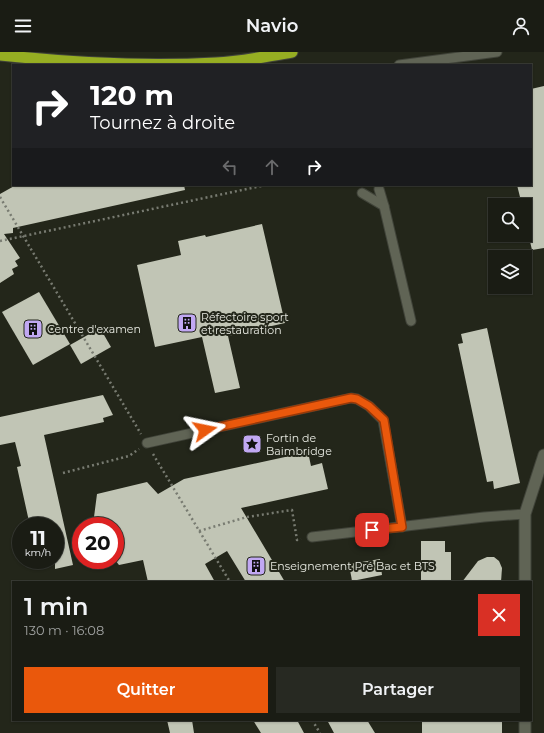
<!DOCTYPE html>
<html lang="fr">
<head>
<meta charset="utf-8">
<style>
	:root { --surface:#1a1c14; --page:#272922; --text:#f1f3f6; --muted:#9fa1a0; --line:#383a34; --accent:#ea580c }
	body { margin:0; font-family:Montserrat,sans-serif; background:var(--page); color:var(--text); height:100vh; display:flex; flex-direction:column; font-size:15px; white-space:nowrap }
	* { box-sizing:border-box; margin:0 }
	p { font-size:13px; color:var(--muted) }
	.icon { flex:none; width:22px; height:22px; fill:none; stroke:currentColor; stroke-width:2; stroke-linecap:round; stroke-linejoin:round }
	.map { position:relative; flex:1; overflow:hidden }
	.details { position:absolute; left:12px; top:529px; width:520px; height:140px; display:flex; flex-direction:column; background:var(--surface); border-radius:0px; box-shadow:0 1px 3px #0004,0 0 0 1px var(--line) }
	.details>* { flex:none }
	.top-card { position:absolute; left:12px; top:12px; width:520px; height:122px; border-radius:0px; box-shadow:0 1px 3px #0004,0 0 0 1px var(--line); background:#202124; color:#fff; overflow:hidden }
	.buttons { position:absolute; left:488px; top:146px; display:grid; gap:8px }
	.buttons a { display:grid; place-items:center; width:44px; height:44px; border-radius:0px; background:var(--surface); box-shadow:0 1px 3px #0004,0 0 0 1px var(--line); font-size:20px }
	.speed { position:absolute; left:12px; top:465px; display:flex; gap:8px; font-size:20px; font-weight:700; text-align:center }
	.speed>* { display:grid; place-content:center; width:52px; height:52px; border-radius:50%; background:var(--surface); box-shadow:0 1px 3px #0004,0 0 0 1px var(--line); line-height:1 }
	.speed small { font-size:10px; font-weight:400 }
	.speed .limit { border:6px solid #d22; background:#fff; color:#111 }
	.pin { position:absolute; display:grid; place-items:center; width:34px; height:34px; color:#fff; margin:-17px; border-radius:8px; box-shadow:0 2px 6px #0006 }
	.me { position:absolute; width:44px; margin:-22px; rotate:78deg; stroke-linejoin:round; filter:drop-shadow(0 0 3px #0008) }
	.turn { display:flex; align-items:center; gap:14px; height:84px; padding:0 12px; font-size:18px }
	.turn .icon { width:52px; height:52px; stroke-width:2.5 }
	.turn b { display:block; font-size:28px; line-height:34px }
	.lanes { display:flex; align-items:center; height:38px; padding:0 12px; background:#0003; justify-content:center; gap:20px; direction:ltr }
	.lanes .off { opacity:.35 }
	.round { display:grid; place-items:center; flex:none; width:42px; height:42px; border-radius:0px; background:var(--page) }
	.summary { display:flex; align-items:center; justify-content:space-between; height:68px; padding:0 12px }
	h1 { font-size:24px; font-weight:600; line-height:30px }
	.cta { display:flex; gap:8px; margin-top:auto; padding:8px 12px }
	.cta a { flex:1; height:46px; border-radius:0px; background:var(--accent); color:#fff; font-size:16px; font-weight:600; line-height:46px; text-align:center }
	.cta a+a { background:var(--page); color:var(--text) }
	header { display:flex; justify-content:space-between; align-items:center; height:52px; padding:0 12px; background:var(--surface); font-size:18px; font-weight:600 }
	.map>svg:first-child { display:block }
	.building { fill:#c1c5b5 }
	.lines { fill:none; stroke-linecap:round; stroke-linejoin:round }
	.service-casing { stroke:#41443a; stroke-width:11 }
	.minor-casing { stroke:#41443a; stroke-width:13 }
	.trunk-casing { stroke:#41443a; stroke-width:13 }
	.path { stroke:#787b71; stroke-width:2.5; stroke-dasharray:2 3; stroke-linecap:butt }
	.service { stroke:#606455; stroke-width:9 }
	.minor { stroke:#606455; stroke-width:11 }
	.trunk { stroke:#96ae22; stroke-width:11 }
	.route-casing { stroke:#983908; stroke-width:10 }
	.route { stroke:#ea580c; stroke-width:7 }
	.labels { text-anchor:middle; stroke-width:4; stroke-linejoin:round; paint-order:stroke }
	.poi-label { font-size:11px; fill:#e8eae2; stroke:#23261a; text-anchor:start }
</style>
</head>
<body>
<header><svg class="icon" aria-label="menu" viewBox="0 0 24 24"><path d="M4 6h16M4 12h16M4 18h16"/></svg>Navio<svg class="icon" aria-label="person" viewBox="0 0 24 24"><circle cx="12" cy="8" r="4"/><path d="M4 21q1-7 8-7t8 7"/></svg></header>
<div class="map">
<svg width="544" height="681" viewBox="0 0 544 681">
	<rect width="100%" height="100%" fill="#23261a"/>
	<g class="building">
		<path d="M544,34V196L532,198L525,168V153H522L517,133H531V37Z"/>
		<path d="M16,133H184L185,138L13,176V181L4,182L20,206L15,209L18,214L12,217L14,222L0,231V142Z"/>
		<path d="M262,172L285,271L228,284L240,336L215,341L202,285L155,295L137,213L181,203L178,189L205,183L206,185Z"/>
		<path d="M39,240L70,292L33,313L2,260Z"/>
		<path d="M100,276L111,295L81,312L70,293Z"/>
		<path d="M487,276L520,431L494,437L493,429L487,430L458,292L463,291L461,282Z"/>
		<path d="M103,343L113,363L103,366L104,370L44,383L73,513L55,517V474H30L17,415L21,414L15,390L0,393V365Z"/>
		<path d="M308,400L311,414L322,411L328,437L241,456L285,530H246L227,499L205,512L215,530H148L143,508L119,513L115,508V474H96L94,465L97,442L147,430L158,442L184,427Z"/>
		<path d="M421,489H445V500H451V530H421Z"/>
		<path d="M487,505H494L499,509L502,516L501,530H462L478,509Z"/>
		<path d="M380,507L382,523L352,529L349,512Z"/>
		<path d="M167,668H192L194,681H170Z"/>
		<path d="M253,668H297L304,681H261Z"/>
		<path d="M327,668H367L375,681H334Z"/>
		<rect x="422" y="668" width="80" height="13"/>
	</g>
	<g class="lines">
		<g class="service-casing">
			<g id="service">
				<path d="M399,13L497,0"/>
				<path d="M379,137L384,154L411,269"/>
				<path d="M362,141L384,154"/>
				<path d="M147,391L351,346L357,347L369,354L383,368L402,475"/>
				<path d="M312,485L484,465L525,462"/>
			</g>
		</g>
		<g class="minor-casing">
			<g id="minor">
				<path d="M525,530V462L544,403"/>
				<path d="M525,668V681"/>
			</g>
		</g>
		<g class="trunk-casing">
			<path id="trunk" d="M0,3C71,11 144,15 216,11C241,10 267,4 292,0"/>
		</g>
		<g class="path">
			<path d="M0,145L141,382"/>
			<path d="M0,189L266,133"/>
			<path d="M153,402L230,530"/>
			<path d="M63,421L129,404L139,397"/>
			<path d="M199,479L247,465L292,458L297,488L301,487"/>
			<path d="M312,668L320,681"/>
		</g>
		<use href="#service" class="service"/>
		<use href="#minor" class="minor"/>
		<use href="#trunk" class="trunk"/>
	</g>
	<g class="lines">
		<g class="route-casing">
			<path id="route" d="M205,378L351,346L357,347L369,354L384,368L402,475L372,478"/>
		</g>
		<use href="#route" class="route"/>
	</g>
	<defs>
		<g id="building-square" transform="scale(1)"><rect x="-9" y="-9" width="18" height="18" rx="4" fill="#c1a8f3" stroke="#23261a"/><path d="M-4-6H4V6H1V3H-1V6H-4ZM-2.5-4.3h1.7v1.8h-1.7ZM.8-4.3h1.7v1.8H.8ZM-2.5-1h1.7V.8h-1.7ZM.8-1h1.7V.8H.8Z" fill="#111"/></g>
		<g id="sight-square" transform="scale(1)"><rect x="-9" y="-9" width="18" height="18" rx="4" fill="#c1a8f3" stroke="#23261a"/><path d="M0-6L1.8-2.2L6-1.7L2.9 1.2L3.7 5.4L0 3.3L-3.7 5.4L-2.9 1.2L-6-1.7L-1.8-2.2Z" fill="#111"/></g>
	</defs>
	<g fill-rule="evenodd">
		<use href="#building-square" x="187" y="271"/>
		<use href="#building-square" x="33" y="277"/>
		<use href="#sight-square" x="252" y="392"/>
		<use href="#building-square" x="256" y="514"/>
	</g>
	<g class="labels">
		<g class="poi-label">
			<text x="201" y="269">Réfectoire sport<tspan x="201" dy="13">et restauration</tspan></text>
			<text x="47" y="281">Centre d'examen</text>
			<text x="266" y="390">Fortin de<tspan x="266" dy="13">Baimbridge</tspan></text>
			<text x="270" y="518">Enseignement Pré Bac et BTS</text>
		</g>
	</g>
</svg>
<div class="buttons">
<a><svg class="icon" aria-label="search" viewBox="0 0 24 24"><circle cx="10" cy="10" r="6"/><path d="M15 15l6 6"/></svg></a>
<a><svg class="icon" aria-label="layers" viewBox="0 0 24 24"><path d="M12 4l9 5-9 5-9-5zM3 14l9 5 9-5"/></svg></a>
</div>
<div class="speed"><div>11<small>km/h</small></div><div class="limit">20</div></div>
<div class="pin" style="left:372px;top:478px;background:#d93025"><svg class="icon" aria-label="arrive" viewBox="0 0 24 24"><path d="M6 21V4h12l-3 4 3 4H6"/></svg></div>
<svg class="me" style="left:205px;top:378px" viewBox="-20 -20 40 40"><path d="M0-17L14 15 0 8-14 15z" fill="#ea580c" stroke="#fff" stroke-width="4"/></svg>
<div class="top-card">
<div class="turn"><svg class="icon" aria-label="right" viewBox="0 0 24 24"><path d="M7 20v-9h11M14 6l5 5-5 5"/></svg><div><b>120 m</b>Tournez à droite</div></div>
<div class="lanes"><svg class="icon off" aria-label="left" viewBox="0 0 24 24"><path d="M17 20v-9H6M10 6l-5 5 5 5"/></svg><svg class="icon off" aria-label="ahead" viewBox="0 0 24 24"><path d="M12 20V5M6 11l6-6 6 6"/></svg><svg class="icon" aria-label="right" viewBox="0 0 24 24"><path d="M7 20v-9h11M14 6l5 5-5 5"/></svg></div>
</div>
<section class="details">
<div class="summary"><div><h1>1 min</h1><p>130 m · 16:08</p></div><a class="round" style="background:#d93025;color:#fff"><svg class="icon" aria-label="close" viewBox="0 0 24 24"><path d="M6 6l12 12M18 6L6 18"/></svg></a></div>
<div class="cta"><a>Quitter</a><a>Partager</a></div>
</section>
</div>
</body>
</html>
